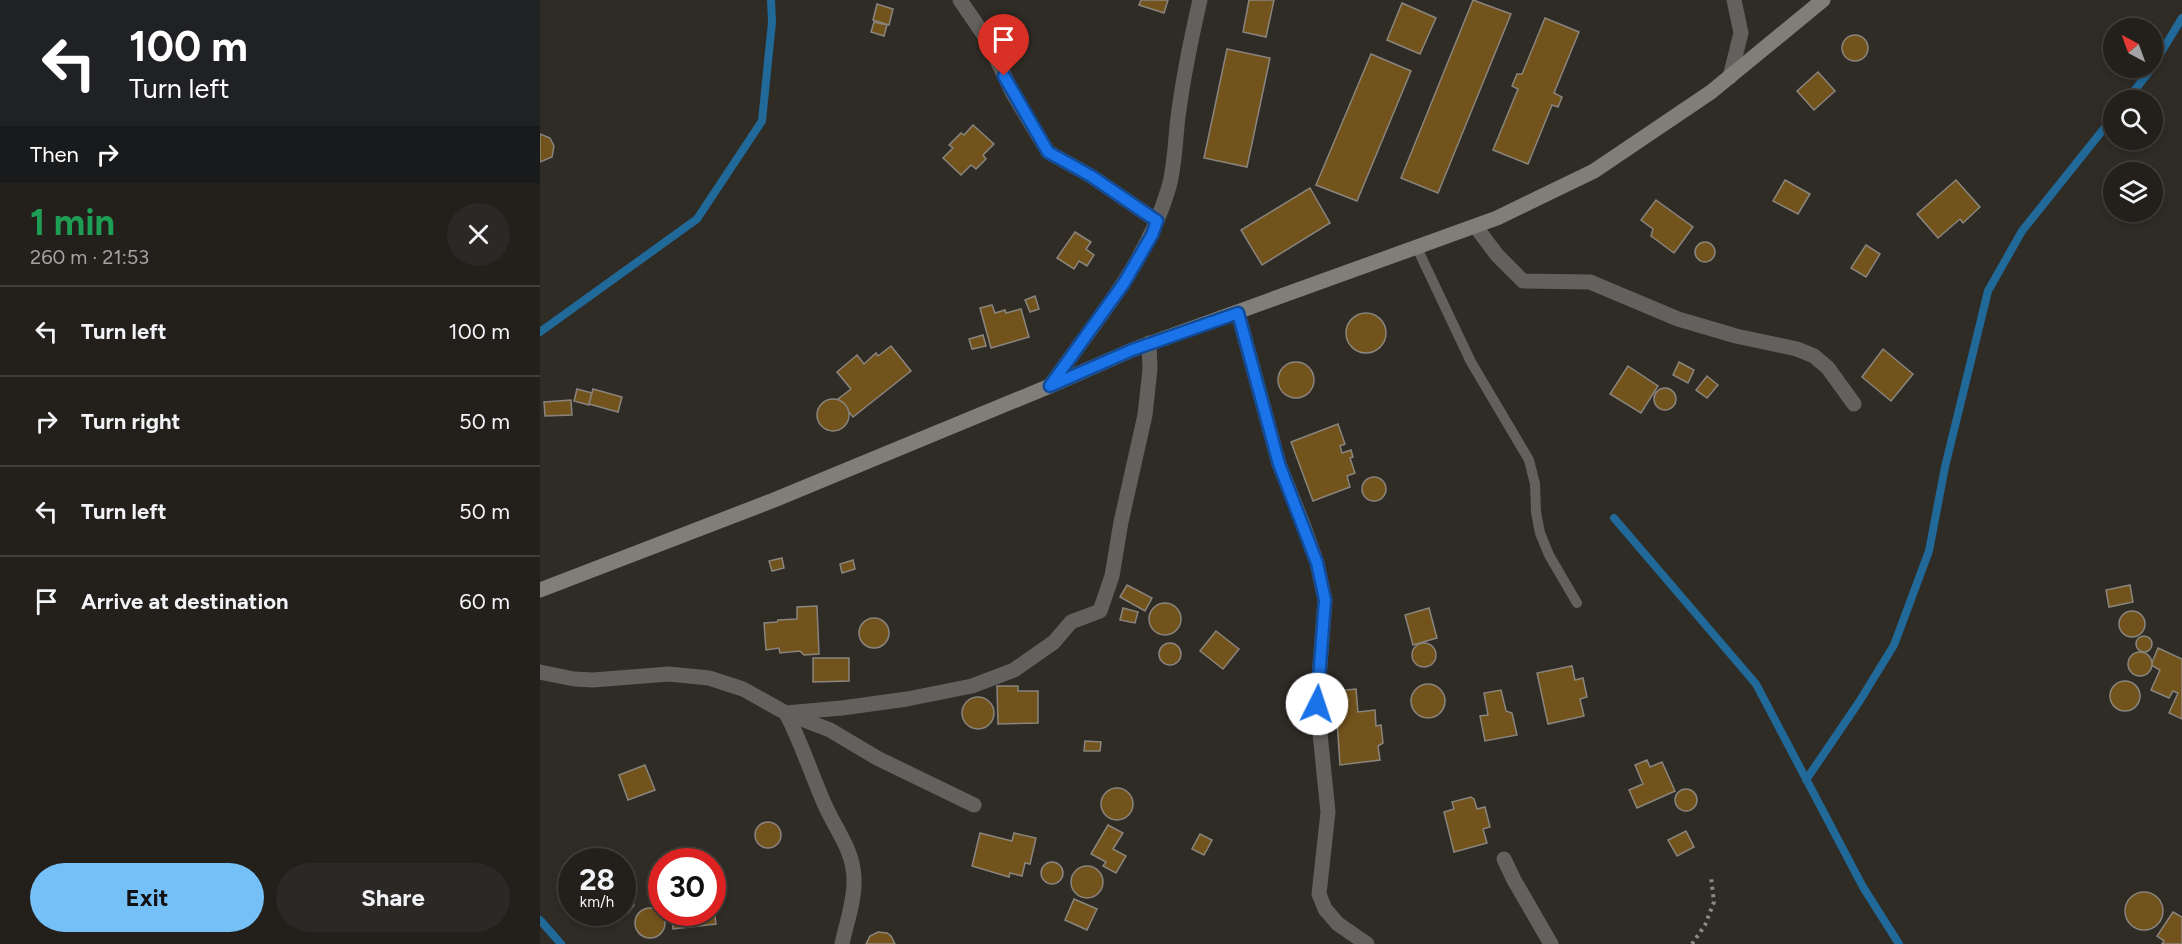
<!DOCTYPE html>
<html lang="en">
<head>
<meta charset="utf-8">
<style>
	:root { --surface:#23201c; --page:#2b2825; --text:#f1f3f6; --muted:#a3a3a3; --line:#403e3b; --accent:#75c0f6 }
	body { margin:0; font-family:Figtree,sans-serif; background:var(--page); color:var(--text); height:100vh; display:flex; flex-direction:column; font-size:22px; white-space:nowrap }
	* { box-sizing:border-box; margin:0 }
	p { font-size:20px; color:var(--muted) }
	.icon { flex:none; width:33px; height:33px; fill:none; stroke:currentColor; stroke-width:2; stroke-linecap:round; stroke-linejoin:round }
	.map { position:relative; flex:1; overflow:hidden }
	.side { display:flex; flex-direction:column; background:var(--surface); width:540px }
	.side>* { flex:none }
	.hud { background:#202124; color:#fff; overflow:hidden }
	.needle { width:39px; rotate:319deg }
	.fabs { position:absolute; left:1563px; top:18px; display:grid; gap:12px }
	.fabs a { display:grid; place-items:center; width:60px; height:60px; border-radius:50%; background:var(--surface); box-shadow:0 3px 9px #0003,0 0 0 2px var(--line); font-size:30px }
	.speed { position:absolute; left:18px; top:848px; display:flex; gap:12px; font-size:30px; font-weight:700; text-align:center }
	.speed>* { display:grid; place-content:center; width:78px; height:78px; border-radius:50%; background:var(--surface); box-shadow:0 3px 9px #0003,0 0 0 2px var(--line); line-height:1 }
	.speed small { font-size:15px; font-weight:400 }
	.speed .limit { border:9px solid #d22; background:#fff; color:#111 }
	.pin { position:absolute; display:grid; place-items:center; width:51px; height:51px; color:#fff; margin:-62px -26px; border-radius:50% 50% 50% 0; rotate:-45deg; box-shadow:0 0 6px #0007 }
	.pin .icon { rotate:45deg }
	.me { position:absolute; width:66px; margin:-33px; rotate:4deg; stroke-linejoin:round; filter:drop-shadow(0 0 4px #0008) }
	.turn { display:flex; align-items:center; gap:21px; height:126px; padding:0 30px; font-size:27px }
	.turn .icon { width:78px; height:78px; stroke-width:2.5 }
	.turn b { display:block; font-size:42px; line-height:51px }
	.then { display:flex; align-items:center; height:57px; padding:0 30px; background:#0003; gap:12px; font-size:22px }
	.round { display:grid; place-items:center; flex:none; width:63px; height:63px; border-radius:32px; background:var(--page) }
	.headline { display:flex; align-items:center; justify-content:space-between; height:102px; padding:0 30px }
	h1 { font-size:36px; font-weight:700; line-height:45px; color:#1e9e55 }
	.action { display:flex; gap:12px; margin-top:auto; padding:12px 30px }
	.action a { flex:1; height:69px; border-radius:36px; background:var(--accent); color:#111; font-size:24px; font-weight:700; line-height:69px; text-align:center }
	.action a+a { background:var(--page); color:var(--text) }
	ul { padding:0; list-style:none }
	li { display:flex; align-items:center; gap:18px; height:90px; padding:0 30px; border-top:2px solid var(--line) }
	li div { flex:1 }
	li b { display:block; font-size:22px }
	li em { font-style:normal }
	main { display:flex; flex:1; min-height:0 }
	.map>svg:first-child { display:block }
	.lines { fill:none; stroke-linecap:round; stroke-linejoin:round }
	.stream { stroke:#206998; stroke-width:8 }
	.building { fill:#73531c; stroke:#89857e; stroke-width:1.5 }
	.path { stroke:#8e8b86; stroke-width:4; stroke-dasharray:3 4.5; stroke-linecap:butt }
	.lane { stroke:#63615e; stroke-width:10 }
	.street { stroke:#63615e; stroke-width:15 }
	.secondary { stroke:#817e79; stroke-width:15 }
	.route-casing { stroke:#114b97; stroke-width:15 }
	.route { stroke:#1a73e8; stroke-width:10 }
</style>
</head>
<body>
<main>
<section class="side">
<div class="hud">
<div class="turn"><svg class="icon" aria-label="left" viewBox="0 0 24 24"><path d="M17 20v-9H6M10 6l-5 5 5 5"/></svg><div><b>100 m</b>Turn left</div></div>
<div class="then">Then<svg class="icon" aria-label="right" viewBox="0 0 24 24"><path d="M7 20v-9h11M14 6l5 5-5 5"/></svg></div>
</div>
<div class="headline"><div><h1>1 min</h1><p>260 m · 21:53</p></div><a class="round"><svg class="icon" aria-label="close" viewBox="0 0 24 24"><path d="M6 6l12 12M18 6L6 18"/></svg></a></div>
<ul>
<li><svg class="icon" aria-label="left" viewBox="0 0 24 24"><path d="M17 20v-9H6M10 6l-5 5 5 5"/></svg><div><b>Turn left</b></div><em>100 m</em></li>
<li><svg class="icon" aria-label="right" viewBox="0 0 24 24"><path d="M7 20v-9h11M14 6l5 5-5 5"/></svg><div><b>Turn right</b></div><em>50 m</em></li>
<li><svg class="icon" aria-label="left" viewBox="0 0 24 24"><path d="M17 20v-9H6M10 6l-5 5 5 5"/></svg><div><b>Turn left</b></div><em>50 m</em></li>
<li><svg class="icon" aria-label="arrive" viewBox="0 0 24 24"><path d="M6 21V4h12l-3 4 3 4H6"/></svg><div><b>Arrive at destination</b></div><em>60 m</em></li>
</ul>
<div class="action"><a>Exit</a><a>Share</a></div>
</section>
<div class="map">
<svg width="1642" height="944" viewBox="0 0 1642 944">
	<rect width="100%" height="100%" fill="#2f2b25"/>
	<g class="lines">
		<g class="stream">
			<path d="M1612,67L1642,18"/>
			<path d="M1587,100L1612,68"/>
			<path d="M0,332L157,219L222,121L232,22L231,0"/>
			<path d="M1074,518L1216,684L1323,887L1359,944"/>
			<path d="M1266,780L1319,702L1354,645L1389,551L1405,467L1448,291L1482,231L1574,116"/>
			<path d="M0,920L21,944"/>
		</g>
	</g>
	<g class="building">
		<path d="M601,0H628L624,13L599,5Z"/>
		<path d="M709,0H734L726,37L703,32Z"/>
		<path d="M933,0L971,14L898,193L861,178Z"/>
		<path d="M862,3L896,18L880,54L847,40Z"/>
		<path d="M337,4L353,9L349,25L333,20Z"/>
		<path d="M1005,18L1039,32L1014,93L1022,97L1018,107L1012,105L988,164L953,150L978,89L972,86L977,74H982Z"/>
		<path d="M334,22L347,25L344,36L331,32Z"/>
		<circle cx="1315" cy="48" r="13"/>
		<path d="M687,49L730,58L707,167L664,158Z"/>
		<path d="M831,54L871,71L817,201L776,185Z"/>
		<path d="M1278,72L1295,91L1274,110L1257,91Z"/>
		<path d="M433,125L454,144L443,155L446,159L436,169L431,165L421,175L403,158L413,148L409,145L421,133L424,135Z"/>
		<path d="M0,134L10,138L14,146L12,157L0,162Z"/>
		<path d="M1245,180L1270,194L1258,214L1233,201Z"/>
		<path d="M1416,180L1440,207L1423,223L1420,219L1398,238L1377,214Z"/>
		<path d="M770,188L790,223L722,265L701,230Z"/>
		<path d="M1116,200L1153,227L1134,253L1111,236L1113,229L1101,220Z"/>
		<path d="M535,232L551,242L546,249L554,255L547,266L539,261L534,269L517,258Z"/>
		<circle cx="1165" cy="252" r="10"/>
		<path d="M1326,245L1340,254L1326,277L1311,268Z"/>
		<path d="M495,296L499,309L490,312L485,300Z"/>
		<path d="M452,305L455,313L465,310L466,313L481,309L489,337L451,348L440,308Z"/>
		<circle cx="826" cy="333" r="20"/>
		<path d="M443,335L446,346L432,349L429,339Z"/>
		<path d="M351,346L371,371L313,417L298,399L311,389L297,372L317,355L324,364L336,353L338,356Z"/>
		<path d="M1343,349L1373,374L1351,401L1322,377Z"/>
		<circle cx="756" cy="380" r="18"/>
		<path d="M1139,362L1154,370L1148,383L1133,375Z"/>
		<path d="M1088,366L1118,386L1101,413L1070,394Z"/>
		<path d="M1167,376L1178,385L1167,398L1156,390Z"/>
		<circle cx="1125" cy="399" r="11"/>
		<path d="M37,389L52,393L49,405L34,401Z"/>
		<path d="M53,389L82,397L78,412L49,404Z"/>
		<circle cx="293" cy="415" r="16"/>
		<path d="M31,400L32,415L5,416L4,402Z"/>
		<path d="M798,424L805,444L800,446L802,453L811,450L813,457L810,458L815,473L807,476L810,487L773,501L751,442Z"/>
		<circle cx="834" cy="489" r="12"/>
		<path d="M242,558L244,568L232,571L229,561Z"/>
		<path d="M313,560L315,569L302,573L300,564Z"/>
		<path d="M587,585L612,598L605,611L580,597Z"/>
		<path d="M1590,585L1593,602L1569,607L1566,590Z"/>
		<circle cx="625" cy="619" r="16"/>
		<path d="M277,606L279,654L264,655L260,651L240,653L239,648L226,650L224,623L237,622L238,620L257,619V607Z"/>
		<path d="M583,608L598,612L595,623L580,620Z"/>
		<path d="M889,608L897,638L873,645L865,615Z"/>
		<circle cx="1592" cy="624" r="13"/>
		<circle cx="334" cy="633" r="15"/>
		<path d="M676,631L699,649L683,669L660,651Z"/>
		<circle cx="1604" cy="644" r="8"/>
		<circle cx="884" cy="655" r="12"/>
		<circle cx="630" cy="654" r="11"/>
		<path d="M1618,648L1642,659V719L1629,713L1638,693L1633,691L1629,698L1611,690L1620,670L1611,665Z"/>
		<circle cx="1600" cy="664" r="12"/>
		<path d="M273,658H309V681L273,682Z"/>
		<path d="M1032,666L1035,680L1043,678L1047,697L1040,699L1044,716L1008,724L997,673Z"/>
		<circle cx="1585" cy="696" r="15"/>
		<circle cx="888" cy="701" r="17"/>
		<path d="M457,686H478V691H498V723L458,724Z"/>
		<path d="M816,689L818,712L835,710L836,726L841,725L843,743L838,746L840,760L800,765L795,691Z"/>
		<path d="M961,690L966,711L972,713L977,735L945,741L940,716L948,715L944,693Z"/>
		<circle cx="438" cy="713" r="16"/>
		<path d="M545,741L561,742L560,751H544Z"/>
		<path d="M1107,760L1110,767L1122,762L1135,791L1097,808L1089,790L1103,784L1095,765Z"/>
		<path d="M105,765L115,790L88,800L79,775Z"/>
		<circle cx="577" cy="804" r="16"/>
		<circle cx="1146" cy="800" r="11"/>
		<path d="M931,797L934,799L937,809L945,807L950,827L943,829L947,843L914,852L904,812L914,809L912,802Z"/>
		<circle cx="228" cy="835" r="13"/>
		<path d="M568,825L583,833L573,849L586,856L576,873L563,866L566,862L551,854Z"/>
		<path d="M1146,831L1154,847L1137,856L1128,840Z"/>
		<path d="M440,833L472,841L474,833L496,838L490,864L485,863L482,876L470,873L469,877L432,866Z"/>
		<path d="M660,834L672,840L664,855L652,849Z"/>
		<circle cx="512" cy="873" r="11"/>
		<circle cx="547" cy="882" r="16"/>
		<path d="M172,891L176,924L133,929L132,912H172Z"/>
		<circle cx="1604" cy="911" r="19"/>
		<path d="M82,894H88L93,898L94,905L88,913L79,912H82Z"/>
		<path d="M534,899L557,909L547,930L525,920Z"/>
		<circle cx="110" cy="923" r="15"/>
		<path d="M1633,912L1642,917V944H1622L1624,941L1617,936Z"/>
		<path d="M338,932L347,933L351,936L355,944H326L330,936Z"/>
	</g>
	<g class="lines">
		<path class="path" d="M1152,944L1165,925L1174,902L1171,877"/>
		<path class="lane" d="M877,248L931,362L989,460L995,484L996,512L1000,533L1009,555L1037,603"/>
		<g class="street">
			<path d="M420,0L448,41L473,94L508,152L551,176L617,221"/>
			<path d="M1190,77L1201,33L1194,0"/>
			<path d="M936,227L957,255L983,281L1050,282L1138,319L1196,336L1257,349L1274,356L1288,368L1314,404"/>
			<path d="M698,313L739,464L763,524L777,563L785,600L777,704L788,812L779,894L785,909L798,924L827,944"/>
			<path d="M510,386C554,323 606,264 628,190C635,168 635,141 638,117C643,78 651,39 660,0"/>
			<path d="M0,672L34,679L53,680L129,674L169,678L203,689L246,713L290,730L337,758L434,805"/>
			<path d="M964,859L974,880L1011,944"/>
			<path d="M302,944C306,925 315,899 314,880C314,850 295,829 284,803C271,773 261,742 246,713L302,708L367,699L432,686L474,670L514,642L531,622L560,611L572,576L581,522L605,415L610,369L609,343"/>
		</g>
		<path class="secondary" d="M0,590L234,500L510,386L592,350L957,218L1054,171L1171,92L1283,0"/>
	</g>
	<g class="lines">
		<g class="route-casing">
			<path id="route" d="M464,76L508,152L551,176L617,221L612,235L584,283L510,386L592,350L698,313L739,464L777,563L785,600L777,704"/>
		</g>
		<use href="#route" class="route"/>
	</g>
</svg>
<div class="fabs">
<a><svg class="needle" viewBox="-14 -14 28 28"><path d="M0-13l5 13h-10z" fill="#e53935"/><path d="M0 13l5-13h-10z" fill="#a3a3a3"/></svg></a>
<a><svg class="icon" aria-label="search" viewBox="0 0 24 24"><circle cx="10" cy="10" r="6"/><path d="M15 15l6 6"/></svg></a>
<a><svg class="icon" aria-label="layers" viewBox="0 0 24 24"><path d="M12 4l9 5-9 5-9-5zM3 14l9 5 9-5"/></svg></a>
</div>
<div class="speed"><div>28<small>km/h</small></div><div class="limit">30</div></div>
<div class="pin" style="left:464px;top:76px;background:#d93025"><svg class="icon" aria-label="arrive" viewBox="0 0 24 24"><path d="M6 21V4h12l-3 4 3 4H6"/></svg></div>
<svg class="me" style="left:777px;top:704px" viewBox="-20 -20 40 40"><circle r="19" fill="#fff"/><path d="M0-13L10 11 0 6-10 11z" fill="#1a73e8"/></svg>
</div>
</main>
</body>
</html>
